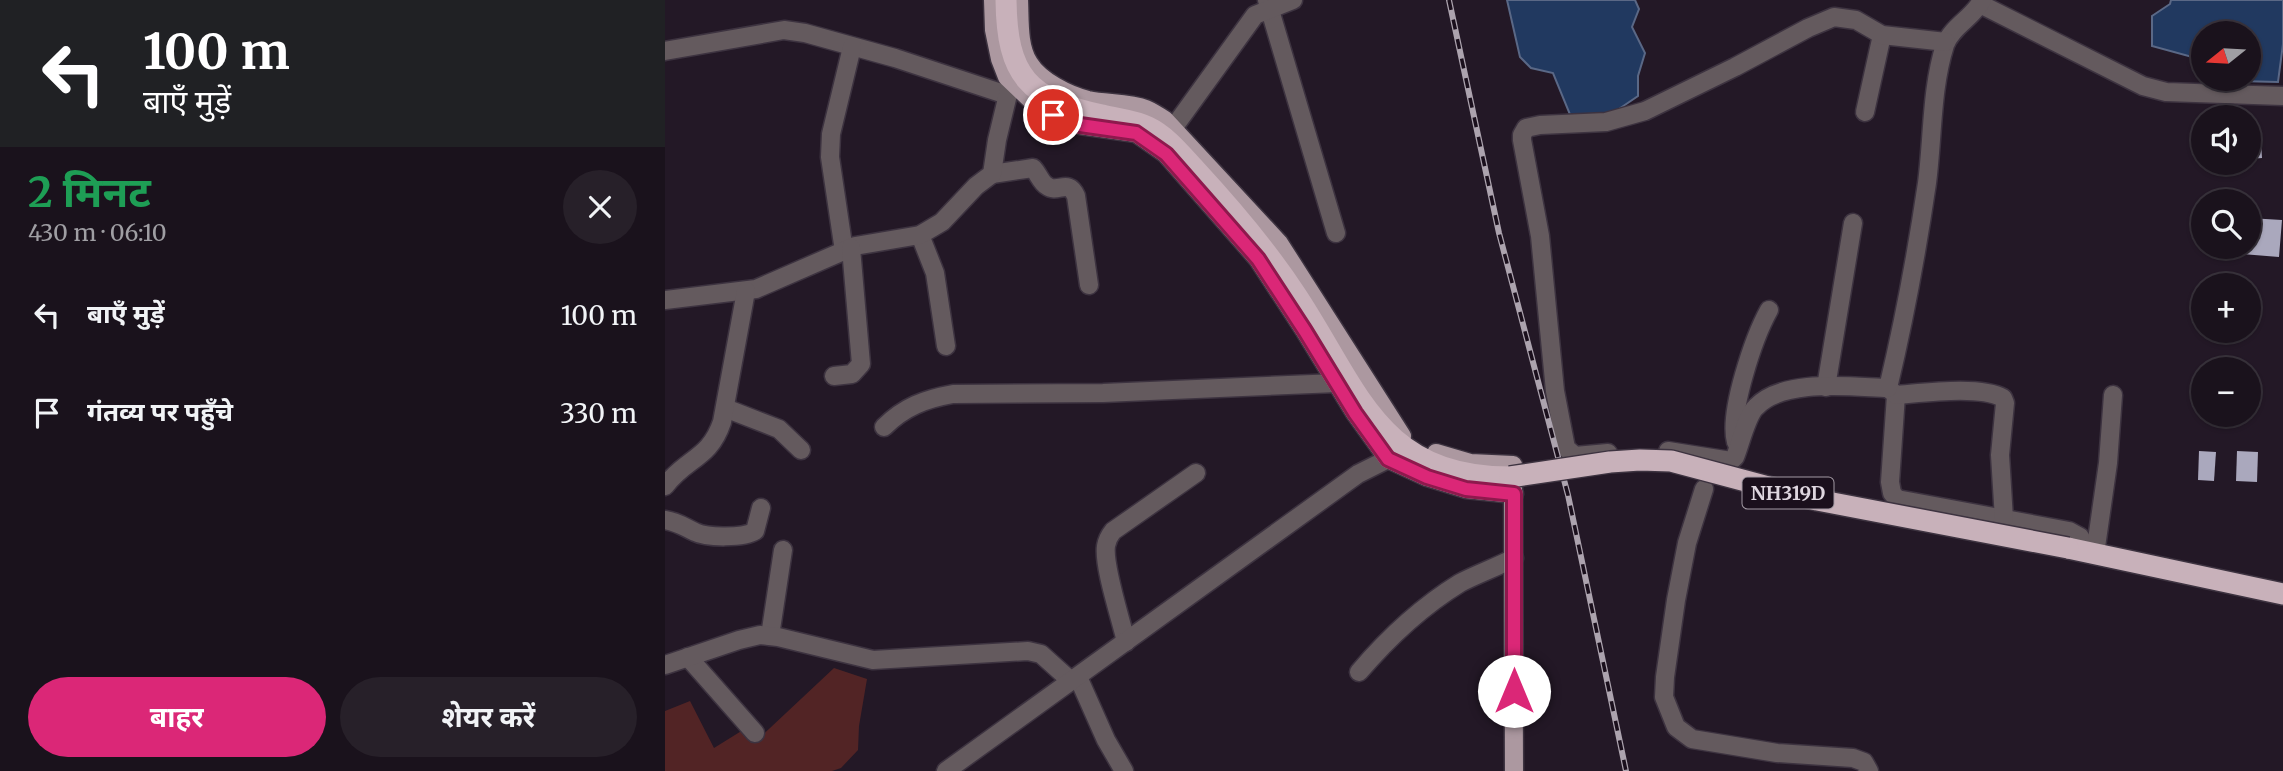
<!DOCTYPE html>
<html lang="hi">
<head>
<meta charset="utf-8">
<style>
	:root { --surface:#1a121c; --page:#272029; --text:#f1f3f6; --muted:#9f9ea3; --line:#38323b; --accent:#db2777 }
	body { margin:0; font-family:Merriweather,"Noto Sans Devanagari",serif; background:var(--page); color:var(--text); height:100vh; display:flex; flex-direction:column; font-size:26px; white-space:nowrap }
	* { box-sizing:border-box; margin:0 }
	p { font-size:23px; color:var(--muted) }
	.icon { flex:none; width:38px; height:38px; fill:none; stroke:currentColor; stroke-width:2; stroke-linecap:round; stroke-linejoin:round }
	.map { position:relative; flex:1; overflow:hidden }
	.side { display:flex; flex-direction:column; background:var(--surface); width:665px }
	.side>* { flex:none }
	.top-card { background:#202124; color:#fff; overflow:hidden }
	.needle { width:46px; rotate:252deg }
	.buttons { position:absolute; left:1526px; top:21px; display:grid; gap:14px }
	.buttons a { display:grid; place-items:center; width:70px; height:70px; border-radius:50%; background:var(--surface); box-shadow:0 2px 5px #0004,0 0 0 2px var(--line); font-size:35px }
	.pin { position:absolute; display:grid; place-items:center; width:60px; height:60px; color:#fff; margin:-30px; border:4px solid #fff; border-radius:50%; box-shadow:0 2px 7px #0007 }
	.me { position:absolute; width:77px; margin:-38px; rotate:0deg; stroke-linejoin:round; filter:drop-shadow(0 0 5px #0008) }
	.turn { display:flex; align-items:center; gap:24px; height:147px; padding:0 28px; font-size:32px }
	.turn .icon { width:91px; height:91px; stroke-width:2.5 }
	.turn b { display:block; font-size:49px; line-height:60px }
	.round { display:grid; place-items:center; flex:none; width:74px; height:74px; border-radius:37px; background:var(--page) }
	.headline { display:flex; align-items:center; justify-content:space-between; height:119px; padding:0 28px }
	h1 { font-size:42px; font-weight:700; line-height:52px; color:#1e9e55 }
	.primary-button { display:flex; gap:14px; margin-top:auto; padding:14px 28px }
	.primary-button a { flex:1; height:80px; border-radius:42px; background:var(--accent); color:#fff; font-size:28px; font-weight:700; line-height:80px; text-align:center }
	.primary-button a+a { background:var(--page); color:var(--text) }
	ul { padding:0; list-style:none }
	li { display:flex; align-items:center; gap:21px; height:98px; padding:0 28px }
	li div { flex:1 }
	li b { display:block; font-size:26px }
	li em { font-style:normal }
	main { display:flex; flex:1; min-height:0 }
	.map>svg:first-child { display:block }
	.green { fill:#522425 }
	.water { fill:#213960; stroke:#5a6886; stroke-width:2 }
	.building { fill:#aaa8bd }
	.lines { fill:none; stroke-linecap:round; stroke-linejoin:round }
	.minor-casing { stroke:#3d3340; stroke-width:21 }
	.major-casing { stroke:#3d3340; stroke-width:21 }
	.highway-casing { stroke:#3d3340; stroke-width:24 }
	.minor { stroke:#645a5e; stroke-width:18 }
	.major { stroke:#ac98a0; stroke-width:18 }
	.highway { stroke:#c8b1ba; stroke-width:21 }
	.rail-casing { stroke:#aca3ae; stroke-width:6 }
	.rail { stroke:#1a0f1c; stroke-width:3.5; stroke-dasharray:10; stroke-linecap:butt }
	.highway-bridge-casing { stroke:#3d3340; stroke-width:24; stroke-linecap:butt }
	.highway-bridge { stroke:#c8b1ba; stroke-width:21 }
	.route-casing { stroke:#8e194d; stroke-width:18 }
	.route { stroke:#db2777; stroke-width:12 }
	.labels { text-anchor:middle; stroke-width:7; stroke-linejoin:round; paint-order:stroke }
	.shield { fill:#1a0f1c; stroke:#a39aa4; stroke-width:2 }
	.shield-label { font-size:19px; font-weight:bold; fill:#ded6df }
</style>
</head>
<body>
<main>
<section class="side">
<div class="top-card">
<div class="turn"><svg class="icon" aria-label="left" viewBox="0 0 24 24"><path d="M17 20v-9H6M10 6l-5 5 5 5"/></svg><div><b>100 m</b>बाएँ मुड़ें</div></div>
</div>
<div class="headline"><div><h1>2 मिनट</h1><p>430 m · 06:10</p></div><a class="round"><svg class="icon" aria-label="close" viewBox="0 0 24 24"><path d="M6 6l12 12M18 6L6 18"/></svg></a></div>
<ul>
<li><svg class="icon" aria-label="left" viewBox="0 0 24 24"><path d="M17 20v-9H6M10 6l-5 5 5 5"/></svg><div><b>बाएँ मुड़ें</b></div><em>100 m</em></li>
<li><svg class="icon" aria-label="arrive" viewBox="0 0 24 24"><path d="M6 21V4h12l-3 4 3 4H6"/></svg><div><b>गंतव्य पर पहुँचे</b></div><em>330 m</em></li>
</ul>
<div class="primary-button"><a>बाहर</a><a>शेयर करें</a></div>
</section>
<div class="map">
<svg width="1618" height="771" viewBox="0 0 1618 771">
	<rect width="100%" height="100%" fill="#231826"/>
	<path class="green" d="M169,668L202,679L194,726L193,750L176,768L167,771H0V711L25,701L49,748L78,730L90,742Z"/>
	<g class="water">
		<path d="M842,0H970L974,9L967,27L980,53L973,76V96L945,115L906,117L888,73L866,68L855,57Z"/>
		<path d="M1506,0H1618V44L1613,82L1573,81V79H1584V33H1538V60L1487,46V16L1505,4Z"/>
	</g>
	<g class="building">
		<path d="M1584,128H1595L1597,158L1584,159Z"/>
		<path d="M1584,218L1617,220L1614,257L1577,254V247H1584Z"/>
		<path d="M1534,451L1551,452L1549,481L1533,480Z"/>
		<path d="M1572,451L1593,452L1592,482L1571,481Z"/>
	</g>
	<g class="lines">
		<g class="minor-casing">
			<g id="minor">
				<path d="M602,0L671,233"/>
				<path d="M1315,4L1478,86L1501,92L1618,96"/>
				<path d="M0,51L119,30L140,33L230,58L342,95"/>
				<path d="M1200,112L1217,35"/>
				<path d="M509,127L590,15L628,0"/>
				<path d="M327,174L368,168C373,173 376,183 382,186C393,194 403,178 411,196L424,285"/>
				<path d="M255,235L270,273L281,346"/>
				<path d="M179,251L165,157L166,134L187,47"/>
				<path d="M0,300L91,289L190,246L255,235L277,222L311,186L327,174L332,140L346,82"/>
				<path d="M169,376L187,374L196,364L186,248"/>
				<path d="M1161,387L1188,223"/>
				<path d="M1223,388L1231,395L1225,482L1227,493L1232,499L1404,531L1415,537L1423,552"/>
				<path d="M1231,395C1258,393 1315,385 1338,398L1340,403L1335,455L1339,519"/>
				<path d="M60,408L114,429L136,450"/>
				<path d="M219,427C239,407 260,399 288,394L438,393L672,383"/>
				<path d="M1071,442C1063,413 1089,337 1104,310"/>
				<path d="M1003,451L1066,461L1070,457C1075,445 1082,415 1091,407C1118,378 1187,387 1223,388C1239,321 1252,251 1262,183C1268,137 1266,89 1280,45C1287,26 1309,17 1317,0"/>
				<path d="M943,453L910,456L901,448L890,391L875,236L857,140V135L861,128L875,125L941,122L980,111L1070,67L1143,28L1169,17L1191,20L1217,35L1281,42"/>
				<path d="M0,486C22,457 44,460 57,422L81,291"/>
				<path d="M1039,489L1022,543L1011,600L1000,677L999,697L1011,727L1027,739L1112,753L1188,758L1199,762L1204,771"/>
				<path d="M0,520C13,522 19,527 30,532C42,538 79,538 90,531L96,508"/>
				<path d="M1430,554L1443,463L1448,395"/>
				<path d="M105,636L118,550"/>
				<path d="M461,642C456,619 438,566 441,546C442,540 444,536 448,531L531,473"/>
				<path d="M23,657L90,733"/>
				<path d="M0,665L74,640L95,635L113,637L208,660L363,651L376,654L406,681"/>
				<path d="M694,672C723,638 756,607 795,583C812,574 832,567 849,558"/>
				<path d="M413,677L441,740L459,771"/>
				<path d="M281,771L693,474L723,459"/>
			</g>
		</g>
		<g class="major-casing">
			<g id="major">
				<path d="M328,0L329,30L335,59L342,77L366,100L388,115L415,125L471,133L501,154L593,259L640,331L690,413L723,459L762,477L801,489L849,494"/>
				<path d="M354,0C355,20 353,46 364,63C375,81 403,95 423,100C441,104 464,102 481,109C488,112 494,116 500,120L614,243L737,436"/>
				<path d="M771,453L805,463L848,465L849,771"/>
			</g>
		</g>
		<g class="highway-casing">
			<g id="highway">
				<path d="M341,0C342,76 363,99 437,115C452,119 469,120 483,127C502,136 516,154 530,169C566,208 601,249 630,293C693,387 712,477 845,477"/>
				<path d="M1403,548L1618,594"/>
			</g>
		</g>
		<use href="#minor" class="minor"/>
		<use href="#major" class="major"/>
		<use href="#highway" class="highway"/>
		<g class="rail-casing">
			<path id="rail" d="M784,0L834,233L903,495L961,771"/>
		</g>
		<use href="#rail" class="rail"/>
		<g class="highway-bridge-casing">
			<path id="highway-bridge" d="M845,477L945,462L975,460L1006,461L1152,500L1403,548"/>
		</g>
		<use href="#highway-bridge" class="highway-bridge"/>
	</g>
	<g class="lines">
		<g class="route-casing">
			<path id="route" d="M388,115L415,125L471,133L501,154L593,259L640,331L690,413L723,459L762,477L801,489L849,494V691"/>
		</g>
		<use href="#route" class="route"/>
	</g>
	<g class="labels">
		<rect class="shield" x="1077.5" y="477.5" width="91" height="31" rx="5"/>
		<g class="shield-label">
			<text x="1123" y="500">NH319D</text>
		</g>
	</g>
</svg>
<div class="buttons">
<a><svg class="needle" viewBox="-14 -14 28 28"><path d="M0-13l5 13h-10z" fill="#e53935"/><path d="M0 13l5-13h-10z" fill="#9f9ea3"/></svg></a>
<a><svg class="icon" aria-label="sound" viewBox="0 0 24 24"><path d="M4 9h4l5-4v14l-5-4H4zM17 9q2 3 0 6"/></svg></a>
<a><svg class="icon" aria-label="search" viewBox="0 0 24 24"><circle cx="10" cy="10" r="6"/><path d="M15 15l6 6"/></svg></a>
<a>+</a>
<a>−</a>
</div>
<div class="pin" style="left:388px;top:115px;background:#d93025"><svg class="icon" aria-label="arrive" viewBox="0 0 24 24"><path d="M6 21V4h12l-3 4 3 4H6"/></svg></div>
<svg class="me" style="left:849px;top:691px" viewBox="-20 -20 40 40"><circle r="19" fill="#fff"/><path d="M0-13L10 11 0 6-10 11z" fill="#db2777"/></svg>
</div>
</main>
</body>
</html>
